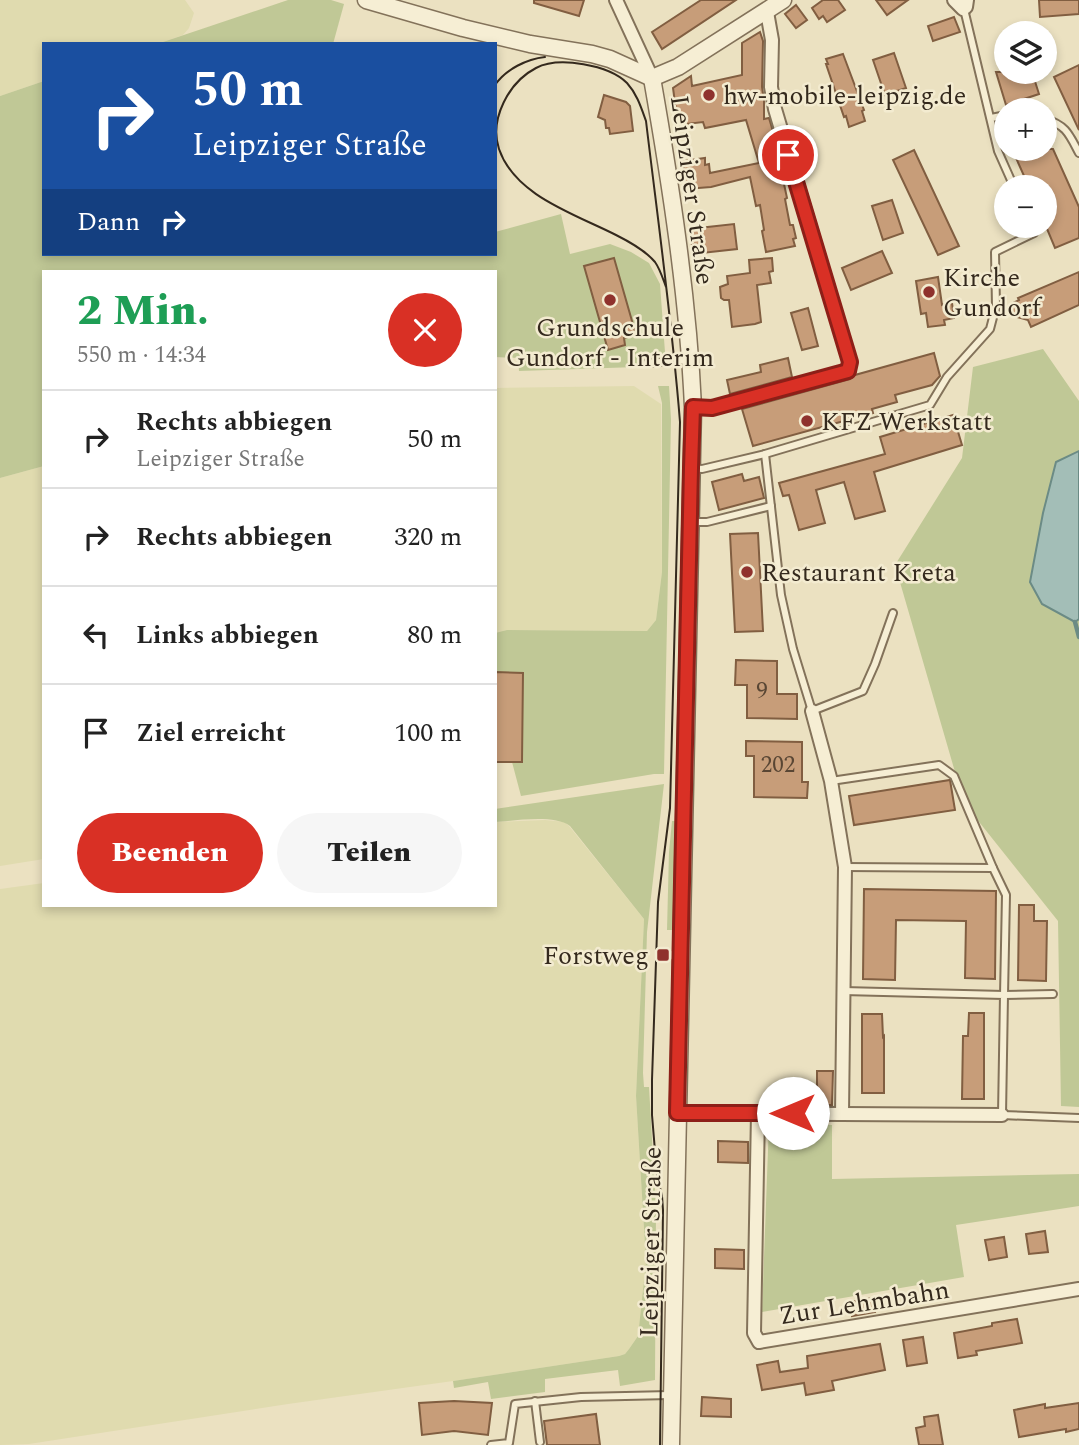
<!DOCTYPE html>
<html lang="de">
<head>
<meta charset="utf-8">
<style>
	:root { --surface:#fff; --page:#f6f6f6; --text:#222; --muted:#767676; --line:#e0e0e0; --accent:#d93025 }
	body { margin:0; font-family:Spectral,serif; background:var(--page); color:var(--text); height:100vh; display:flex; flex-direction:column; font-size:26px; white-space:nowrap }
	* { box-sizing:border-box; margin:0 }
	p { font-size:23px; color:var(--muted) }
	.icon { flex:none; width:38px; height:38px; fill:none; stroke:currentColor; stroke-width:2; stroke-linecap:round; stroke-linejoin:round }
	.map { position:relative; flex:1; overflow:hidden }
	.drawer { position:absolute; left:42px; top:270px; width:455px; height:637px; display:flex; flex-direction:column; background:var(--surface); border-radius:0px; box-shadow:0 4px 10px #0003 }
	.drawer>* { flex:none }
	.top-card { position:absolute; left:42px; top:42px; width:455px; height:214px; border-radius:0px; box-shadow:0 4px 10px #0003; background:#1a4fa0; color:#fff; overflow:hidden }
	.buttons { position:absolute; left:994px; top:21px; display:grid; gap:14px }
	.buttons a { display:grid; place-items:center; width:63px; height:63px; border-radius:50%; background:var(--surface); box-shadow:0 4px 10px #0003; font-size:35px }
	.pin { position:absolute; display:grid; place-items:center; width:60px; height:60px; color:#fff; margin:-30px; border:4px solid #fff; border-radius:50%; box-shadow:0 2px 7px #0007 }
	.me { position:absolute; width:77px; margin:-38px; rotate:270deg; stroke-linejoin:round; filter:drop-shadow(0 0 5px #0008) }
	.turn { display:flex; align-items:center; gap:24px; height:147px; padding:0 35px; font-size:32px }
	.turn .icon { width:91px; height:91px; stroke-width:2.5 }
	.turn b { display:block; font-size:49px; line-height:60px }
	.then { display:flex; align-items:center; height:66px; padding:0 35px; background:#0003; gap:14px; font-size:26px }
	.round { display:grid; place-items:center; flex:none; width:74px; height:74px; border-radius:37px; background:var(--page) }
	.summary { display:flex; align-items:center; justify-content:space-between; height:119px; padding:0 35px }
	h1 { font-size:42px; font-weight:800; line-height:52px; color:#1e9e55 }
	.cta { display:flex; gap:14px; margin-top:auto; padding:14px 35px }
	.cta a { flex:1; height:80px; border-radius:42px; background:var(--accent); color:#fff; font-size:28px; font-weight:800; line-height:80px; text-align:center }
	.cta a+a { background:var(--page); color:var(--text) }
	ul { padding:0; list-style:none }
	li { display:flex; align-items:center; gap:21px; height:98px; padding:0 35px; border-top:2px solid var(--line) }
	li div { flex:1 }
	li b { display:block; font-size:26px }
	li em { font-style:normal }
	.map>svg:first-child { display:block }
	.farmland { fill:#e0dbaf }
	.green { fill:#c0c896 }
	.water { fill:#a3beb7; stroke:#6b8b85; stroke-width:2 }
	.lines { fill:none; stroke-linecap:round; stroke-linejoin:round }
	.stream { stroke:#6b8b85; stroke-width:4.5 }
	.building { fill:#c79d79; stroke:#815e41; stroke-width:2 }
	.service-casing { stroke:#83725a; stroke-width:10 }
	.minor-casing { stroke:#83725a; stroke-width:16 }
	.tertiary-casing { stroke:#83725a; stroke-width:19 }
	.service { stroke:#f6eed4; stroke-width:6 }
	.minor { stroke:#f6eed4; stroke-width:12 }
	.tertiary { stroke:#f6eed4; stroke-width:16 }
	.tram { stroke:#34291d; stroke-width:2 }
	.route-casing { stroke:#8d1f18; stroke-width:18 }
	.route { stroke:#d93025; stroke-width:12 }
	.poi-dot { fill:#8f322d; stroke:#f3ebd0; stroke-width:2.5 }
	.labels { text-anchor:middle; stroke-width:5; stroke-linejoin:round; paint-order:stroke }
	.number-label { font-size:23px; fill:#594634 }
	.poi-label { font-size:26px; fill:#34291d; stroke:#f3ebd0; text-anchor:start }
	.street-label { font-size:26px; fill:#34291d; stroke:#f3ebd0 }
</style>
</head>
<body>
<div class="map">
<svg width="1079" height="1445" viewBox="0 0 1079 1445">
	<rect width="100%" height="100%" fill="#ebe1c1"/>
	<g class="farmland">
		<path d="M0,0H185L194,13L189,28L183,35L157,44H44V81L0,96Z"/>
		<path d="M634,386L661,404L662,572L656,620L647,631L507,630L495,633V388Z"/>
		<path d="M44,466V859L0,866V478Z"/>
		<path d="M545,820L565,822L569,826L644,919L636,1096L646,1262L638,1336L629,1349L625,1354L619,1356L453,1381L288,1404L29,1444L0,1445V889L44,883V905H495V822Z"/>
	</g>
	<g class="green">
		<path d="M288,0H331L344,4L333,44H157Z"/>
		<path d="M44,81V254H495V232L561,214L570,254L610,244L631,252L649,263L660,284L666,366L519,371L518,358L495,357V271H44V466L0,478V96Z"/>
		<path d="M1043,349L1079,401V451L1056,463L1075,622L1079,619V1107L1061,1106L1058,921L964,803L895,565L962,458L973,367Z"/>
		<path d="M658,386H669L671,419L664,774H654L521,796L512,762L522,761L523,673L495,672V633L507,630L647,631L656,620L662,572V403Z"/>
		<path d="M664,784L647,932L643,1073L644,1087H649L656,1208L655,1380L620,1386L618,1370L545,1379V1392L491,1399L488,1382L454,1388L453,1381L619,1356L625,1354L629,1349L638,1336L646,1262L636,1096L644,919L570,826C554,814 514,821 495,822V809Z"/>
		<path d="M672,821H676L673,930H667L669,852Z"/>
		<path d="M769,1123L832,1125V1179L1079,1174V1206L956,1225L964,1277L762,1312Z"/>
	</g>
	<path class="water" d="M1079,451V619L1075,622L1042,604L1030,582L1043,513L1056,462Z"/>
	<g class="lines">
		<path class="stream" d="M1075,622L1079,637"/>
	</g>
	<g class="building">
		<path d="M534,0H584L579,16L534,3Z"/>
		<path d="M701,0H736L662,49L652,32Z"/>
		<path d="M823,0H838L845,10L827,22L823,16L819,19L812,8Z"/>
		<path d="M876,0H908L887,15Z"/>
		<path d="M1039,0H1079V14L1040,17Z"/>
		<path d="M796,5L807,20L796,28L785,14Z"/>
		<path d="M954,17L960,32L933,41L928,26Z"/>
		<path d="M760,32L763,41L762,87L764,100V119L769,118L784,169L781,170L787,198L785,199L789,220L790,225H793L796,238L793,239L795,246L766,252L762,231L764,230L760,205L756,206L750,177L711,187L686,189L683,161L705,158V165L709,164L710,173L759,163L746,120L705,128L703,122L678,125L673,88L691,76L692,86L742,75V43Z"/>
		<path d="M894,53L906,88L885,95L873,60Z"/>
		<path d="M843,54L864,110L862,111L865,121L849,127L846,116L844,117L826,64H828L826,59Z"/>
		<path d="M1079,65V130L1054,77Z"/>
		<path d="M996,72H1032L1039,94L1006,105Z"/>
		<path d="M604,95L626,102L630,106L633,131L610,134L609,128H606L605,120L598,117Z"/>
		<path d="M1012,149H1053L1079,207V238L1055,248L1045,224V187H1029Z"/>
		<path d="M914,150L959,246L938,255L893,160Z"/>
		<path d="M892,200L903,233L883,240L872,206Z"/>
		<path d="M734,224L737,249L693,254L690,229Z"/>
		<path d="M882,251L892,273L851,290L842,268Z"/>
		<path d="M614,258L636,335L624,338L625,345L608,350L584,266Z"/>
		<path d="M772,258L773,271L769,272L771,283L757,285L761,322L755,324L732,327L729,300H724L721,298L720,287L728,284L727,276L750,273L749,260Z"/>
		<path d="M1079,272V305L1031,327L1028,320L1013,316L1009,309L1011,304L1019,300L1018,298Z"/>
		<path d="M938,277L942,305L952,303L954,318L944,320L945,325L928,327L926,313L921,314L916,281Z"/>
		<path d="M808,308L818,346L802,350L791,313Z"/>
		<path d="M934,353L940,376L932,385L895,395L897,402L872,409L873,413L753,446L742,409L850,379L855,375Z"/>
		<path d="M788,358L792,377L730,394L727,380L761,372L760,365Z"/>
		<path d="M953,415L962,445L874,472L885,511L855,519L844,482L816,490L825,523L799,530L789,495L783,496L779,483L885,454L880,437Z"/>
		<path d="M742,474L744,481L759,477L764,498L719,510L712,482Z"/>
		<path d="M758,533L763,631L735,632L730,534Z"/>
		<path d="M736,660L777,661V694H797V719L747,718V685H735Z"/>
		<path d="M495,672L523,673L522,762H495Z"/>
		<path d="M746,741L802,742V782H808L807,798L754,797V756H746Z"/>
		<path d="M950,780L955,810L854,825L849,796Z"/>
		<path d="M864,889L996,891L995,979L965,978L966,921L896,920L895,980L863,979Z"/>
		<path d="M1019,905H1034V921H1047L1046,981L1018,980Z"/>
		<path d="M969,1013H984V1099H962L963,1036H968Z"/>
		<path d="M862,1014H882L883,1037L884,1036V1093H862Z"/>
		<path d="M817,1071H833L832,1105H817Z"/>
		<path d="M718,1141L748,1142V1163L718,1162Z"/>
		<path d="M1045,1231L1048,1252L1029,1254L1026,1234Z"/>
		<path d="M1004,1237L1007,1257L989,1260L985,1240Z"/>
		<path d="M715,1249L744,1250V1269L715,1268Z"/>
		<path d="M873,1298L875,1312L852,1316L850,1302Z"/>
		<path d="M1017,1319L1022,1343L976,1351L977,1355L958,1358L954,1333L992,1326V1323Z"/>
		<path d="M923,1337L927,1363L907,1366L903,1340Z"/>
		<path d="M880,1344L885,1370L832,1381L834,1390L806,1395L804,1383L762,1390L757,1365L778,1361L780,1372L808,1368L807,1356Z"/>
		<path d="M702,1397L731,1399V1417L701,1416Z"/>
		<path d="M454,1401L492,1403L488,1435L454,1431L422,1435L419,1403Z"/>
		<path d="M1079,1403V1429L1066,1432V1429L1019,1437L1014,1410L1045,1404V1408Z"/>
		<path d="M596,1414L600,1445H547L544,1421Z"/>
		<path d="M938,1415L943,1445H919L916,1428L925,1426L924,1417Z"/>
	</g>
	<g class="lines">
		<g class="service-casing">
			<g id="service">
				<path d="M964,9L998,151L1014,187"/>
				<path d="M991,118L1006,115"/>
				<path d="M1045,119C1066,125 1069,134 1079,153"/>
				<path d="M647,363L689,360"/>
				<path d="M765,454L781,595L793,649L812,711L863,691L875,664L893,613"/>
				<path d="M692,468L702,469L765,454L930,405L947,377L990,329L996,306L995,252L1034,233L1031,226"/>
				<path d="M691,522H707L771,506"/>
				<path d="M831,781L939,765L954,776L993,868"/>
				<path d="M845,867L993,868L1006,895L1004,995L1053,994"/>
				<path d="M843,991L1004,995L1002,1115L1079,1118"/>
				<path d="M535,1401L540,1442"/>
				<path d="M491,1445L509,1443L515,1404L581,1397L670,1395"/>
			</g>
		</g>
		<g class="minor-casing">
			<g id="minor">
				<path d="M616,0L652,78"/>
				<path d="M954,0L963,9L966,7L967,0"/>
				<path d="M693,407L712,408L848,371L850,362L775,109L771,87L772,40L767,12"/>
				<path d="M812,711L831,781L845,867L842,1114"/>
				<path d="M677,1113L1002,1115"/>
				<path d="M758,1113L754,1333L759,1342L1079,1289"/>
			</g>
		</g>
		<g class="tertiary-casing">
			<g id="tertiary">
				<path d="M366,0L463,28L530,44L592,54L610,59L652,78"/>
				<path d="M652,78C671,186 688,297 693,407L671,1445"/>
				<path d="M652,78L678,67L783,0"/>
			</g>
		</g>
		<use href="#service" class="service"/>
		<use href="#minor" class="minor"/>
		<use href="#tertiary" class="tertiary"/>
		<g class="tram">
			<path d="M495,85C506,69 527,59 545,57"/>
			<path d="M660,1445L663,1210L662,1196L657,1175L652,1115V1080L658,902L670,808L680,422C672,321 658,221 646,121C641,107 637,94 627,83C609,65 559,56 536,68C509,82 489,119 499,149C515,196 575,214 616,235C630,242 645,250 655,262C660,269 663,279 666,287"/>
		</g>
	</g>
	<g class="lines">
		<g class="route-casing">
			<path id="route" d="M788,155L850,362L848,371L712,408L693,407L691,468L677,1113H793"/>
		</g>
		<use href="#route" class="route"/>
	</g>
	<g class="poi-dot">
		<circle cx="709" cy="95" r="7"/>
		<circle cx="929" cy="292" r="7"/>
		<circle cx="610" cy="300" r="7"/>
		<circle cx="807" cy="421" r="7"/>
		<circle cx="747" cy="572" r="7"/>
		<rect x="656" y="948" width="14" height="14" rx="3.5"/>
	</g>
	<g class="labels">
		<g class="number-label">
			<text x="762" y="698">9</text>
			<text x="778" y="772">202</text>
		</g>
		<g class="poi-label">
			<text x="723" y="104">hw-mobile-leipzig.de</text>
			<text x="943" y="286">Kirche<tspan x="943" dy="30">Gundorf</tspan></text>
			<text x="610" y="336" text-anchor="middle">Grundschule<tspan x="610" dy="30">Gundorf - Interim</tspan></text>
			<text x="821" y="430">KFZ Werkstatt</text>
			<text x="761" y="581">Restaurant Kreta</text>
			<text x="649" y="964" text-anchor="end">Forstweg</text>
		</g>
		<g class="street-label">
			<text transform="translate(693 190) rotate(82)" y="9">Leipziger Straße</text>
			<text transform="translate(650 1242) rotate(-89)" y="9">Leipziger Straße</text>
			<text transform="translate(864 1302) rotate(-9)" y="9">Zur Lehmbahn</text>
		</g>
	</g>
</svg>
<div class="buttons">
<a><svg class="icon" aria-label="layers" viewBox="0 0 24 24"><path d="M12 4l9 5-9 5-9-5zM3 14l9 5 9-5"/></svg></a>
<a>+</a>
<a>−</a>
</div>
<div class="pin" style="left:788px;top:155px;background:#d93025"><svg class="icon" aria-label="arrive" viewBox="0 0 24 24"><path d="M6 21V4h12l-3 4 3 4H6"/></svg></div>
<svg class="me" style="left:793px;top:1113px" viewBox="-20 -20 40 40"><circle r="19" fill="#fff"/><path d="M0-13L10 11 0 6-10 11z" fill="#d93025"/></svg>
<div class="top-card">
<div class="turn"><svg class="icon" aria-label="right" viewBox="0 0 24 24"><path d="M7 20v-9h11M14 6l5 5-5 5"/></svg><div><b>50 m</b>Leipziger Straße</div></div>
<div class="then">Dann<svg class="icon" aria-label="right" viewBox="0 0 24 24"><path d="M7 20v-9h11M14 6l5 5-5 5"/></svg></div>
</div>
<section class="drawer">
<div class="summary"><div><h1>2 Min.</h1><p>550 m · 14:34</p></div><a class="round" style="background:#d93025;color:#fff"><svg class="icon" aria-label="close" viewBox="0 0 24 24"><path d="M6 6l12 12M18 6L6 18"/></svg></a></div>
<ul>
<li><svg class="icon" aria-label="right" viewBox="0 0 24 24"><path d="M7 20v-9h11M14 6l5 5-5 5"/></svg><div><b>Rechts abbiegen</b><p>Leipziger Straße</p></div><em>50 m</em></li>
<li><svg class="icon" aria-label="right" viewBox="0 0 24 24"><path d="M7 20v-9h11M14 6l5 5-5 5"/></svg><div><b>Rechts abbiegen</b></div><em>320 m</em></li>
<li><svg class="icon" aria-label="left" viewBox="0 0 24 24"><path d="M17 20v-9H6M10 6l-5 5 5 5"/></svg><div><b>Links abbiegen</b></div><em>80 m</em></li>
<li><svg class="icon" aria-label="arrive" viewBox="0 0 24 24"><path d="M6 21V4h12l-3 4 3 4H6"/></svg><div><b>Ziel erreicht</b></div><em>100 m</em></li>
</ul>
<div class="cta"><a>Beenden</a><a>Teilen</a></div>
</section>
</div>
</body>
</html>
